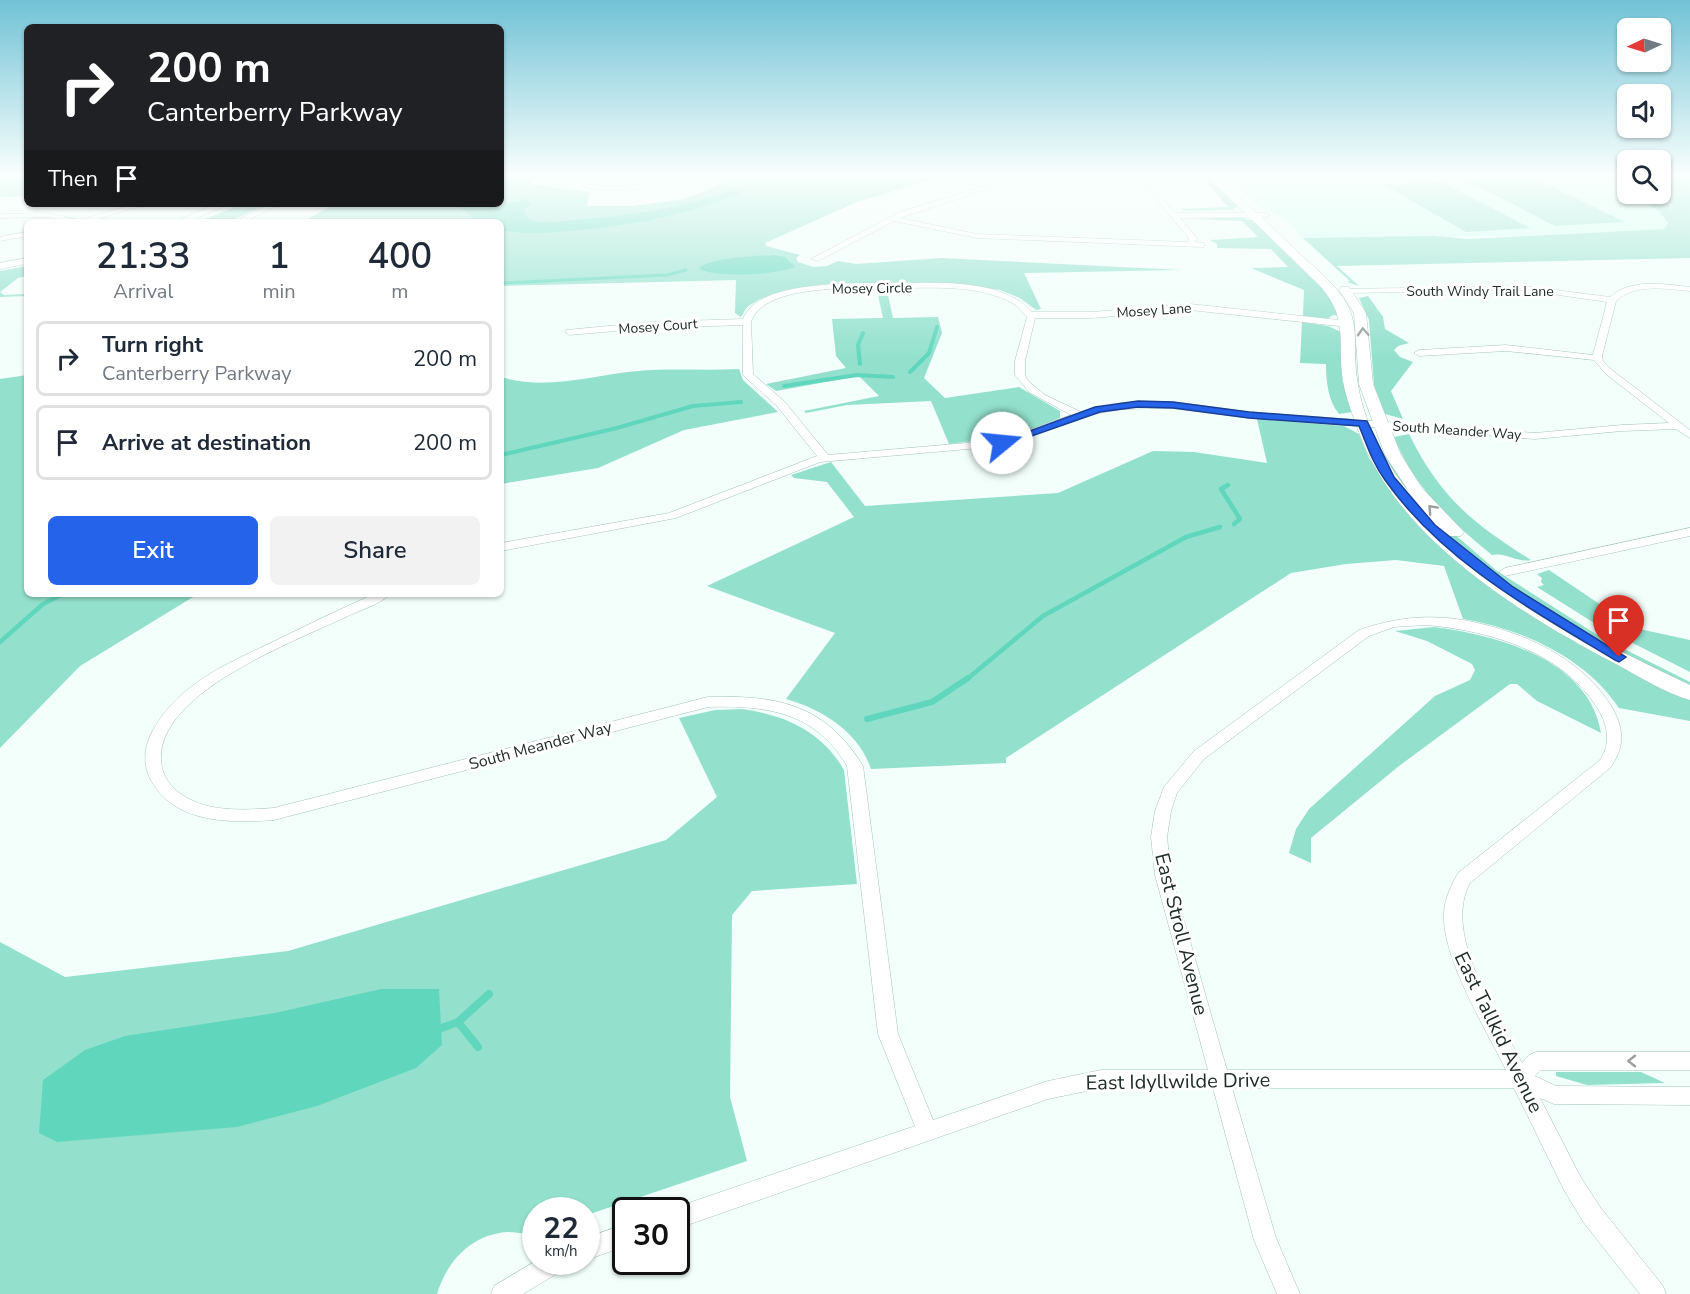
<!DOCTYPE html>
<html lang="en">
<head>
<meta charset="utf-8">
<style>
	:root { --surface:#fff; --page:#f2f2f3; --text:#1f2937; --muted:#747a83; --line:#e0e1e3; --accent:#2563eb }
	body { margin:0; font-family:"Nunito Sans",sans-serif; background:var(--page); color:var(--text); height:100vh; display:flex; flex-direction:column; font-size:22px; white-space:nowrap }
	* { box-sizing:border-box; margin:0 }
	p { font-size:20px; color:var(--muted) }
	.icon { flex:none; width:33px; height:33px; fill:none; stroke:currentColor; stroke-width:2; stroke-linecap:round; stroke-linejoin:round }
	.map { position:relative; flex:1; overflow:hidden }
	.sheet { position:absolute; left:24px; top:219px; width:480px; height:378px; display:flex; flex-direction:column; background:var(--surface); border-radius:9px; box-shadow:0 2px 4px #0004 }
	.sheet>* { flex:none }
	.top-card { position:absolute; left:24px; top:24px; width:480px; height:183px; border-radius:9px; box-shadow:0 2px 4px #0004; background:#202124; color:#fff; overflow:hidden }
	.needle { width:39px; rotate:266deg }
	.fabs { position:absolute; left:1617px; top:18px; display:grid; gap:12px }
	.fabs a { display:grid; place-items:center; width:54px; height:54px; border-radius:9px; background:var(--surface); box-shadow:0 2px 4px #0004; font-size:30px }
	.speed { position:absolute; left:522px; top:1197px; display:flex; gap:12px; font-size:30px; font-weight:700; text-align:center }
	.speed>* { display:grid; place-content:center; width:78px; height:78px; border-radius:50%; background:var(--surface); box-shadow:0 2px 4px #0004; line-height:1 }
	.speed small { font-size:15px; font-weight:400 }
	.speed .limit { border:3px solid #111; border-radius:9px; background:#fff; color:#111 }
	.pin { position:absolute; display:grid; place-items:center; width:51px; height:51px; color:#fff; margin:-62px -26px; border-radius:50% 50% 50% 0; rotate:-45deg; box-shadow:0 0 6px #0007 }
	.pin .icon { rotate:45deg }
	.me { position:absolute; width:66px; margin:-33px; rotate:73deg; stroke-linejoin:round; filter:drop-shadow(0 0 4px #0008) }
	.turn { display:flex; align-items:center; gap:21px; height:126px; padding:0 24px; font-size:27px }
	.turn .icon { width:78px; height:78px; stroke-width:2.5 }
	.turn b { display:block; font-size:42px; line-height:51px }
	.then { display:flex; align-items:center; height:57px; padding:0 24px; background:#0003; gap:12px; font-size:22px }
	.eta { display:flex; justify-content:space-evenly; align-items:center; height:102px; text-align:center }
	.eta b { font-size:36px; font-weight:600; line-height:42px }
	.action { display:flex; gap:12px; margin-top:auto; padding:12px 24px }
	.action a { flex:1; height:69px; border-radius:9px; background:var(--accent); color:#fff; font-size:24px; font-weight:600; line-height:69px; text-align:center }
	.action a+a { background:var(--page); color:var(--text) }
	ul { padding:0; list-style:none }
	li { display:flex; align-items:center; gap:18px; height:75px; margin:0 12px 9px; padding:0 12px; border:3px solid var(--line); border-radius:9px }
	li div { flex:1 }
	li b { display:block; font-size:22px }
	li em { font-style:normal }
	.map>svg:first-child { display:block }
	.built { fill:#d2fef1 }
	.green { fill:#93e1cd }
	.water { fill:#60d7bc }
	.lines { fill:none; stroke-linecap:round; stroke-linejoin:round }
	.stream-far4 { stroke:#60d7bc; stroke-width:3 }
	.stream-far3 { stroke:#60d7bc; stroke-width:4 }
	.stream-far2 { stroke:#60d7bc; stroke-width:4.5 }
	.stream-far1 { stroke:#60d7bc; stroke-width:6 }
	.stream { stroke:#60d7bc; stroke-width:8 }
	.street-casing { stroke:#a4c4bb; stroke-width:1 }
	.secondary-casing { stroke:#a4c4bb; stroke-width:1 }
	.street { fill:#fff; fill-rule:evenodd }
	.secondary { fill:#fff; fill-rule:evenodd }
	.oneway { stroke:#9ba09f }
	.route { fill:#2563eb; stroke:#184099; stroke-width:1.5 }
	.labels { text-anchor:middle; stroke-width:6; stroke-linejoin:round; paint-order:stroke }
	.far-street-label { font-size:14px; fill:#202d2a; stroke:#fff }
	.street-label { font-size:16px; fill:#202d2a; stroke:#fff }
	.near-street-label { font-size:20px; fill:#202d2a; stroke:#fff }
</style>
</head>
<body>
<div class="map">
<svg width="1690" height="1294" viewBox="0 0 1690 1294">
	<rect width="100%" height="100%" fill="#f2fffb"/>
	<path class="built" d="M1229,177H1602L1646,201L1659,211L1668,223L1665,229L1531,236L1303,238L1285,219L1259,206Z"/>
	<g class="green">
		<path d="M0,177H27V196L0,197Z"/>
		<path d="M501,177H536L529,184L590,192L587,206H633L685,199L739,177H941L857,202L765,243L766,246L800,255L796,258L798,262L814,267L827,266L838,261L856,264L942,258L1181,270L1024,273L1041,309L1036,310L1020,298L1000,290L948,283L791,289L760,299L747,307L741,317L735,313L736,280L501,286V222H302L335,204H501Z"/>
		<path d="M1202,177L1214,182L1239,206L1231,210L1184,211L1182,209L1228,207Z"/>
		<path d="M1532,177L1625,222L1555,226L1466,180Z"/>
		<path d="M1661,177H1690V258L1337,266L1359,286L1347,282L1350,281L1303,238L1434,236L1468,239L1664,229L1668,223L1659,211L1632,194H1660Z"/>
		<path d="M1442,182L1530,228L1466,232L1384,185Z"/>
		<path d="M242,204H268L228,222H198Z"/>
		<path d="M1238,217L1255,221L1328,294L1341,316L1333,315L1327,319L1303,317L1304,290L1251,268L1288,267L1271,249L1217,248V244L1210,240L1258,237L1242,221L1191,219Z"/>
		<path d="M27,266V276L18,278L0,292L4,295L27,294V296L0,297V271Z"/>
		<path d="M877,290H887L893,318L938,317L942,333L924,378L945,398L1019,387L1060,411V418L1014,436L949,444L931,401L847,405L806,413L804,411L879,396L859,376L776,391L766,384L846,368L836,356L832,319L883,318Z"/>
		<path d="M1368,296L1383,317L1385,329L1409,343L1398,346L1394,350L1400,357L1413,362L1391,391L1403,419L1385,414L1374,385L1369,320L1359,298Z"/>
		<path d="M1302,322L1328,326L1341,332L1342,380L1352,412L1339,414C1328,401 1326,381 1326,364L1300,363Z"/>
		<path d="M739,369L743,380L778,412L684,430L598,468L501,484V377C546,391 592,375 638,371C671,368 705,371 739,369Z"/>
		<path d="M27,375V594H198L80,666L0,748V379Z"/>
		<path d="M1257,419L1344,426L1359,434L1369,458L1396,499L1448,551L1690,699V721L1619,708C1585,657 1522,629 1463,619L1444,566L1396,560L1346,564L1291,573L1006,758V763L871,769C859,732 822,709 786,699L835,633L707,586L854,517L827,482L794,478L791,475L831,462L865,506L1058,493L1153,451L1194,452L1267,463Z"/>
		<path d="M1409,434C1440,497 1472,523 1531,560C1517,563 1507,552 1492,555C1451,522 1414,487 1394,437Z"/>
		<path d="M1378,446L1412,490L1453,533L1497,571L1602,638L1690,682V688L1570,625L1482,566L1414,505Z"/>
		<path d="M1549,570L1635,628L1690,640V672L1599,626L1537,587L1544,585L1541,582L1542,578L1537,574Z"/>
		<path d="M1434,627C1496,635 1589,659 1601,733L1537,701L1517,684H1510L1399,766L1311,838V863L1289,853L1296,829L1309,809L1435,696L1470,680L1475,670L1472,664L1427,641L1395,631Z"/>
		<path d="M742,709C785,715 822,731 844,770L857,884L752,891L732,915L730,1097L747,1161L587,1215L586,1210H536L535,1232C526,1235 517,1232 507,1232C471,1235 447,1261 437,1294H0V942L65,977L288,951L666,840L717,797L679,718L715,710Z"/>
		<path d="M1556,1072H1641L1665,1083L1587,1085L1556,1076Z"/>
	</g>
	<g class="water">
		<path d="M735,188L744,192C688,215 630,226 570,231C547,233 524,235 501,230V222H465L473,218L456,204L502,205L527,199L532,204L523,210C525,214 527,219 532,220C543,225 561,221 573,220C628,216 683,209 735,188Z"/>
		<path d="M774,255L785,257L795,267C776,275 718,278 699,269C705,258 759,256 774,255Z"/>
		<path d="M381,989H439L442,1045L416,1068L317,1106L237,1127L57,1142L39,1133L43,1080L85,1050L125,1036L275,1013Z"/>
	</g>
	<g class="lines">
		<path class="stream-far4" d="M501,283L667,275L686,270"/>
		<g class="stream-far3">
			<path d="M860,364L858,345L863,333"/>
			<path d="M910,372L929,353L937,327"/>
			<path d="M784,386L857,375L893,377"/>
			<path d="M501,455L617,428L693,406L741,402"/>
		</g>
		<g class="stream-far2">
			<path d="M1228,485L1221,489L1240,519L1234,524"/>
			<path d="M0,642L43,604L63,594"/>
			<path d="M966,680L1043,616L1186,537L1220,527"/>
		</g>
		<path class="stream-far1" d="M867,719L932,702L968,678"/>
		<g class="stream">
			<path d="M458,1022L489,994"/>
			<path d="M436,1030L458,1022L478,1047"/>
		</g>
		<g class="street-casing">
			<g id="street">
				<path d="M585,177H592L587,183L588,184C607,187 626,187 645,183C656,181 666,177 677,177C651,192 613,193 584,187L580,183Z"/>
				<path d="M1013,177H1024L900,218L977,234L1188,242L1189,238L1137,177H1144L1175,213H1266L1270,215L1266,217L1180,218L1197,238L1195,242L1204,243V247H1201L977,238L894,221L818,261L811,259L900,212Z"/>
				<path d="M135,204H147L89,222H69L48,217L0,218V214L48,213L79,220Z"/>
				<path d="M270,204H280L244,222H234Z"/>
				<path d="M27,232V236L0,241V237Z"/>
				<path d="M896,283C939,283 1001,278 1032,312H1092L1190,304L1348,321L1352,324L1348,327L1190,310L1092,318H1035L1025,361V375L1028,381L1045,395L1081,412L1121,403L1173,402L1249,412L1535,433L1622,425L1669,423L1606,374L1594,360L1506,351L1419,356L1414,353L1419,350L1506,345L1593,355L1607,302L1524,290L1346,293H1343V289L1524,286L1610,297C1631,278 1664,284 1690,287V291C1666,289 1635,283 1616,301L1602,356L1603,361L1612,370L1690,430V438L1676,429L1622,431L1535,439L1249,418L1173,408L1121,409L1095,414L1002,446L820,462L676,518L501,551V543L669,513L817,456L777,406L743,375V325L651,328L569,335L565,332L566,330L651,322L743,319C758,278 860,284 896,283ZM896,288C933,288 980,284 1014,304C1019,307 1023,313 1027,317L1015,361V375L1029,392L1071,415L1001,440L828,455L785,402L753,374L751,322C764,282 861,289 896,288Z"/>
				<path d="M1690,528V536L1505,576L1499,572L1505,568Z"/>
				<path d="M374,594H390C380,605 359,610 346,617C295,641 162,691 161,756C160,776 172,790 189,799C214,812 246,810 274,808L708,697C777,695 825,704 863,766L898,1034L933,1120L1048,1081L1101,1070H1208L1155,875L1151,837L1155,811L1164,787L1194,751L1359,630C1395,618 1425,614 1463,620C1519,630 1579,656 1610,704C1624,727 1626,746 1610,768L1470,883C1442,934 1498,1016 1522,1063L1529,1055L1536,1052H1690V1070H1541L1535,1076L1556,1086L1690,1087V1105L1554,1104L1540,1098L1580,1176L1600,1207L1663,1286L1666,1294H1640L1584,1223L1564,1190L1514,1088H1232L1276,1238L1300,1294H1277L1254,1240L1213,1088H1101L1048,1099L676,1229V1210H668L915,1126L878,1034L847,766C816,712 766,705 708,707L274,820C235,823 181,824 156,788C143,771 142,751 152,732C179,681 234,661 283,637C313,622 343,608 374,594ZM1427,625C1490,631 1562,651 1598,709C1608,725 1611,744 1600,760L1458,873C1451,886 1445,898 1444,912C1441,957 1486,1029 1506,1070H1227L1171,875L1167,837L1171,811L1177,793L1204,759L1369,636L1394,627Z"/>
				<path d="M626,1224V1246L586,1260V1238Z"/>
				<path d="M536,1261L566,1262L563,1270L523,1294H491L494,1286Z"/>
			</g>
		</g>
		<g class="secondary-casing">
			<g id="secondary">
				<path d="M1208,177H1219C1245,202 1272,227 1299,253C1316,269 1337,285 1348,306C1359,329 1353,355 1357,378C1362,419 1384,462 1410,493L1385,455L1359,384L1354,313L1339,290L1341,287H1349L1366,313L1373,384L1401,455L1422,488L1464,532L1461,536H1449C1516,601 1606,645 1690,685V700C1665,693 1640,677 1616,664C1521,614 1397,539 1359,432C1353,416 1346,398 1343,381C1337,343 1349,319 1321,287Z"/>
				<path d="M216,204H230L188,222H174Z"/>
				<path d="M27,258V264L0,269V263Z"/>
			</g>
		</g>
		<use href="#street" class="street"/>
		<use href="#secondary" class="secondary"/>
	</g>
	<defs><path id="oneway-chevron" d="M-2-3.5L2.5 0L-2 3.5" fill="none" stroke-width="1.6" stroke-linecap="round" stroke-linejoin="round" transform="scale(1.5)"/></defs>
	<g class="oneway">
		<use href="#oneway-chevron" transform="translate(1363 332) rotate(-93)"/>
		<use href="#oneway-chevron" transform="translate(1432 509) rotate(-133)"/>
		<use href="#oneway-chevron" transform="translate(1632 1061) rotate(-180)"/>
	</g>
	<linearGradient id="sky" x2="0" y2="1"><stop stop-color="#71c2d6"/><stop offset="0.49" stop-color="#f9fffd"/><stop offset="1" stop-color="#f9fffd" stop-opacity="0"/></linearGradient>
	<rect width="1690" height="358" fill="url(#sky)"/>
	<path class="route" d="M1138,401L1173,402L1249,412L1367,421L1394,477L1435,525L1513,587L1626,657L1619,662L1615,660C1532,610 1442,561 1385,480C1373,464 1367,445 1359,426L1249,418L1173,408L1138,407L1100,412L1006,445L997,443L1095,407Z"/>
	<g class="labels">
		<g class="far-street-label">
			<text transform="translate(872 288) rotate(-1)" y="5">Mosey Circle</text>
			<text x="1480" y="296">South Windy Trail Lane</text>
			<text transform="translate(1154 310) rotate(-4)" y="5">Mosey Lane</text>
			<text transform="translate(658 326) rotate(-4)" y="5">Mosey Court</text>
			<text transform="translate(1457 430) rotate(4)" y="5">South Meander Way</text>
		</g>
		<g class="street-label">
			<text transform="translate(540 745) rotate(-15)" y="6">South Meander Way</text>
		</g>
		<g class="near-street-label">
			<text transform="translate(1182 934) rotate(76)" y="7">East Stroll Avenue</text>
			<text transform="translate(1499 1032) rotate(64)" y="7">East Tallkid Avenue</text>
			<text transform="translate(1178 1081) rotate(-1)" y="7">East Idyllwilde Drive</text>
		</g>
	</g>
</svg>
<div class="fabs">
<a><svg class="needle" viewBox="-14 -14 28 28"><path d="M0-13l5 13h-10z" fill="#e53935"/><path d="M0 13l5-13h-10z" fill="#747a83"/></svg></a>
<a><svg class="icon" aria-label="sound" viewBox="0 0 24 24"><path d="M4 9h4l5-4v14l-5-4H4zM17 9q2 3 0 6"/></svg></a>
<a><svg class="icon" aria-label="search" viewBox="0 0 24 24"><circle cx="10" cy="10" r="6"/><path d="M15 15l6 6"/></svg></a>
</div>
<div class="speed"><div>22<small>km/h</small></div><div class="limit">30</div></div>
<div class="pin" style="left:1619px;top:657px;background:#d93025"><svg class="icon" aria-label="arrive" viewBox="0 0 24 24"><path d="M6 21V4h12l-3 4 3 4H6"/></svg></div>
<svg class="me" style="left:1002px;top:443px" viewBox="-20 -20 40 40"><circle r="19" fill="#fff"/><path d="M0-13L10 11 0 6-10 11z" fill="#2563eb"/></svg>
<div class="top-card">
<div class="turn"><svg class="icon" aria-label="right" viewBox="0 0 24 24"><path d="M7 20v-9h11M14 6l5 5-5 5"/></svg><div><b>200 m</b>Canterberry Parkway</div></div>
<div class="then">Then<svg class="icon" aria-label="arrive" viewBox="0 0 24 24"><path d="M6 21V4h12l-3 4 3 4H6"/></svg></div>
</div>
<section class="sheet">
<div class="eta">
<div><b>21:33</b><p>Arrival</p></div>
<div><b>1</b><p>min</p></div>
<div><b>400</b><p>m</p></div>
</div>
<ul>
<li><svg class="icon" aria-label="right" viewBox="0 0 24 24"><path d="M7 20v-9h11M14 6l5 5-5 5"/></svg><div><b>Turn right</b><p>Canterberry Parkway</p></div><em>200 m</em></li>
<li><svg class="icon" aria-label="arrive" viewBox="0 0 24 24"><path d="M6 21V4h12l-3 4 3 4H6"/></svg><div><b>Arrive at destination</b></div><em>200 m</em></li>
</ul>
<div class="action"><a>Exit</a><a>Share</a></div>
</section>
</div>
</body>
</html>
